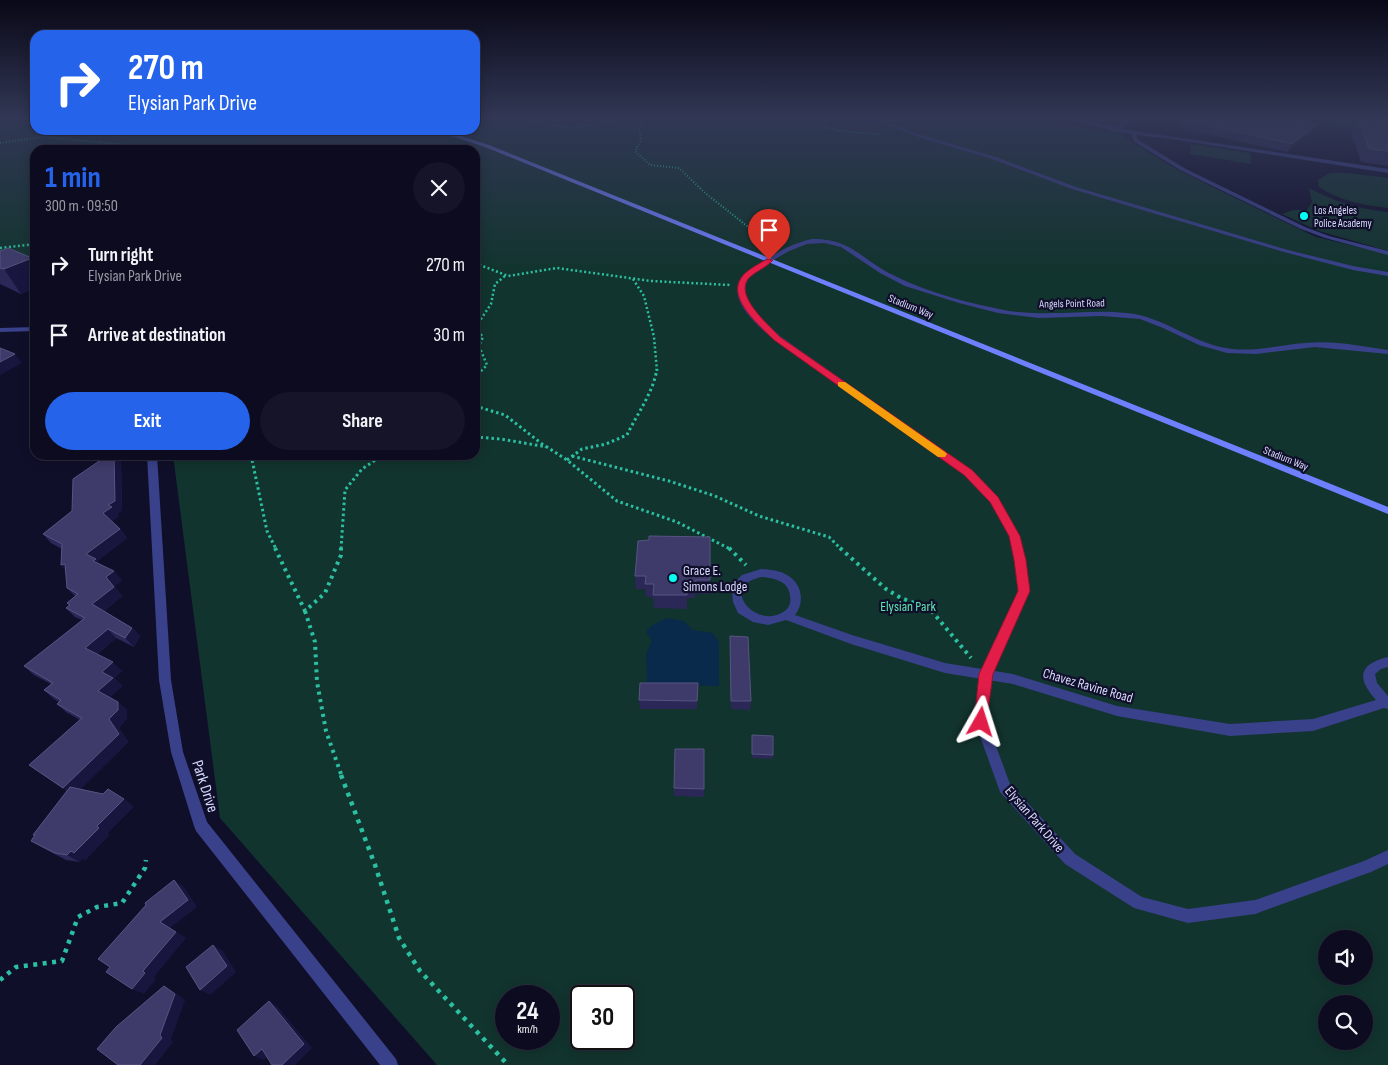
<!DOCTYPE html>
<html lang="en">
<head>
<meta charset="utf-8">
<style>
	:root { --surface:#0c0b20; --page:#151429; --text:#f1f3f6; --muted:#9a9ba5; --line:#2c2b3e; --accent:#2563eb }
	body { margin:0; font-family:"Sofia Sans Condensed",sans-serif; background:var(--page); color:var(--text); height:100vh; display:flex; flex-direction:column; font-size:19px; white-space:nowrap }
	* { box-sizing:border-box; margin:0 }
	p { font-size:16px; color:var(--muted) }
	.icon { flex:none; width:28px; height:28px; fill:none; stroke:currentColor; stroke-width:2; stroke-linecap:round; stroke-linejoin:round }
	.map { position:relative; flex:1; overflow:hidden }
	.details { position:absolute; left:30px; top:145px; width:450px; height:315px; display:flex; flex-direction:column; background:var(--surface); border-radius:15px; box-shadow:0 2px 12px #0003,0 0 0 1px var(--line) }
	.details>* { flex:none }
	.top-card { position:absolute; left:30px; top:30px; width:450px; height:105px; border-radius:15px; box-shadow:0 2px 12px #0003,0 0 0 1px var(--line); background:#2563eb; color:#fff; overflow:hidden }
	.controls { position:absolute; left:1318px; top:930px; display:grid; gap:10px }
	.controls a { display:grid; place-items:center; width:55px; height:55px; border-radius:50%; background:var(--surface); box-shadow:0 2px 12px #0003,0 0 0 1px var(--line); font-size:25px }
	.speed { position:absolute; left:495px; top:985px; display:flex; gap:10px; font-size:25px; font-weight:700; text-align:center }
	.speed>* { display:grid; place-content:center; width:65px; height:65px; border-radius:50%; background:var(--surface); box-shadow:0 2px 12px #0003,0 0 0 1px var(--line); line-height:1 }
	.speed small { font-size:12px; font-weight:400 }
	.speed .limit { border:2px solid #111; border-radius:8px; background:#fff; color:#111 }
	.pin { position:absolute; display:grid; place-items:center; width:42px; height:42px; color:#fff; margin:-51px -21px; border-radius:50% 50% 50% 0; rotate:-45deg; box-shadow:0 0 5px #0007 }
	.pin .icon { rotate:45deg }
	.me { position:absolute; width:55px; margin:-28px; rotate:6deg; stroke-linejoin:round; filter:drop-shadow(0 0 4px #0008) }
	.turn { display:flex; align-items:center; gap:18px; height:105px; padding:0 15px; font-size:22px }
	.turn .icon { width:65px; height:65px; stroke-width:2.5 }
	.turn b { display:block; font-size:35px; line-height:42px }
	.round { display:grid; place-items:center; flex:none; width:52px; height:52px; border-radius:26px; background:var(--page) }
	.summary { display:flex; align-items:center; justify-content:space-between; height:85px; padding:0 15px }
	h1 { font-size:30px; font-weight:700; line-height:38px; color:var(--accent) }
	.cta { display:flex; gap:10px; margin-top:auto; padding:10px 15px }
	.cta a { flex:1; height:58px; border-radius:30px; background:var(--accent); color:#fff; font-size:20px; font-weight:700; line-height:58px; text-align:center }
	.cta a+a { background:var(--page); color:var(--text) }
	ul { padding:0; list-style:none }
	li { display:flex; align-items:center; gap:15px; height:70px; padding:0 15px }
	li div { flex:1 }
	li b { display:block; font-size:19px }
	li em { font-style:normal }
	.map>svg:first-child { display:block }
	.green { fill:#12342e; fill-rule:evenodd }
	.water { fill:#092a4a }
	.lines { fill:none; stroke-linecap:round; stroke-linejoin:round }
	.path-far4 { stroke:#2bc0a2; stroke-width:2; stroke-dasharray:1 2; stroke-linecap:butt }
	.path-far3 { stroke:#2bc0a2; stroke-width:2.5; stroke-dasharray:2 2.5; stroke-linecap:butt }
	.path-far2 { stroke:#2bc0a2; stroke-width:3; stroke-dasharray:2.5 3; stroke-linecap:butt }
	.path-far1 { stroke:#2bc0a2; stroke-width:4; stroke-dasharray:3 4.5; stroke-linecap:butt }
	.path { stroke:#2bc0a2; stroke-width:4.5; stroke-dasharray:4 5.5; stroke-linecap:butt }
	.service { fill:#39418a; fill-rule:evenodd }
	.minor { fill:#39418a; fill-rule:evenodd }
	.secondary { fill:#6f80ff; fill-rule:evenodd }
	.wall { fill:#2b2858 }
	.shaded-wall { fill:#18163e }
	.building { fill:#3e3b6a; stroke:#565481 }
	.route { fill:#e11d48; stroke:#92132f }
	.slow { fill:#f59e0b }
	.poi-dot { fill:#04fff4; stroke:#100f2a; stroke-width:2 }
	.labels { text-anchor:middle; stroke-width:4.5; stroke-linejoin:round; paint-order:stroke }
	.far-poi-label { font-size:11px; fill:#d8d9ff; stroke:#100f2a; text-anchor:start }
	.far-street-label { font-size:11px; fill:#d8d9ff; stroke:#100f2a }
	.poi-label { font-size:14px; fill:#d8d9ff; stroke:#100f2a; text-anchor:start }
	.park-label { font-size:14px; fill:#5fe5b0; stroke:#100f2a }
	.street-label { font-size:14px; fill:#d8d9ff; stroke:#100f2a }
	.near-street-label { font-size:16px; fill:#d8d9ff; stroke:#100f2a }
</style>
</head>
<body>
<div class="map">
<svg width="1388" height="1065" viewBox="0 0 1388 1065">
	<rect width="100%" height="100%" fill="#100f2a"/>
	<g class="green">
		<path d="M0,119H35V130H475V119H1036L1123,133L1124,137L1176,169L1316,237L1388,254V1065H437L220,818L173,455H475V150H35V262L0,268ZM1326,939H1364V976H1326ZM506,996H549V1039H506ZM581,996H624V1039H581ZM1326,1004H1364V1041H1326Z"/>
		<path d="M1315,119H1388V129C1365,126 1344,127 1321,125Z"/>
		<path d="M1191,144L1250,153L1251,164L1190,154Z"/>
		<path d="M1330,173H1347L1388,178V208C1363,205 1340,201 1319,187L1318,180Z"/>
		<path d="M1309,188C1339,203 1355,208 1388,212V251L1319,231L1282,214L1293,210H1307L1312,202Z"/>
	</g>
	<path class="water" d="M667,618L684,621L693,630L713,633L719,642V686L647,685L646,654L652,640L646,632L651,626Z"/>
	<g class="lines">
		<g class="path-far4">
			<path d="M529,119C565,132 587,126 623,119"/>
			<path d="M645,119L639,129L641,140L635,151L650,165L679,168L704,192L752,230"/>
			<path d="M811,119C831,134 856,132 880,134"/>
			<path d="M0,143L43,137L128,145L131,150"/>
		</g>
		<g class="path-far3">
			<path d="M750,229L771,246"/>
			<path d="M0,248L35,244"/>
			<path d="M475,263L508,276L557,268L651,281L730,285"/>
			<path d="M633,279L644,296L654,337L657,371"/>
			<path d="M481,371L487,365L479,346L483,337L479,332V322L491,304L495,284L505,276"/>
		</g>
		<g class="path-far2">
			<path d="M475,376L482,369"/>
			<path d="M475,406L505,415L546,447"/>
			<path d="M475,437L501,439L547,447L567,460L617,501L677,522L730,549"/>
			<path d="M251,455L267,531L276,549"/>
			<path d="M572,456L669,481L715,496L759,516L829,537L841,549"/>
			<path d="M567,460L582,449L606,444L627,435C637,414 653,393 657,369"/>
			<path d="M341,549L345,490L362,469L383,455"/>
		</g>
		<g class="path-far1">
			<path d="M275,548L305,611L325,593L341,555V548"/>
			<path d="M729,548L746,565"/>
			<path d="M840,548L886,589L901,598L930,609L971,658"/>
			<path d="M305,611L315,642L317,682L326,731L342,777"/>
		</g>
		<g class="path">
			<path d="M341,775L375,865L399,938L420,971L508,1065"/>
			<path d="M0,980L16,967L62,961L78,917L97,907L122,903L145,868L146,860"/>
		</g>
		<g class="service">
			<path d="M1071,119H1081L1116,127L1127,119H1132L1121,129L1388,169V173L1171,139L1137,135V139L1184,168L1305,227L1329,236L1388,251V255L1325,238L1301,229L1180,170L1133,141L1132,134L1116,132Z"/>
			<path d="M761,569C769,570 778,570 785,574C801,581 806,601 795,615L852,635L945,663L1013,674L1117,706L1230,724L1313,719L1376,700C1356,678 1359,664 1388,657V667L1381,669L1375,674L1377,683L1388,696V709L1384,708L1313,731L1230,736L1117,716L1013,684L945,673L851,644L786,620L768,625L753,622L738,613L733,602L732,591L736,581L742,575ZM761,577C774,578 789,581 790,596C791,602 790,606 786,610C762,630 725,596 750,581C753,579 758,578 761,577Z"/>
			<path d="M1388,850V864L1371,872L1255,914L1250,912L1248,907L1250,902L1364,861Z"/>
		</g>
		<g class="minor">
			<path d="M872,119H879L922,135L996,157L1076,187L1288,250L1353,266L1388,272V276L1353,270L1284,252L1072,189L992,159L918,137Z"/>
			<path d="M812,239C853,239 860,259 893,275C920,289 960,301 990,307C1010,312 1030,314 1051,313C1076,313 1101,310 1126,313C1163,316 1190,342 1226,348C1252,353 1279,345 1305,343C1333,340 1361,346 1388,350V354L1315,347L1256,354L1227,353L1199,345L1163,328L1140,319L1102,316L1039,318L998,313L959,303L905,286L880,273L841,247L824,243L807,244L789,251L770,262L748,278L745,288L747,300L759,316L780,336L971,471L997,498L1019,536L1025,559L1029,591L992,674L987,722L1010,784L1075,854L1142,897L1188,909L1255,900L1260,902L1262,907L1260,912L1255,914L1188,923L1134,908L1065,864L1000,792L975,722L980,674L1019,591L1015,559L1009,536L990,502L965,475L774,340C760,327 727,302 741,279C746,271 755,266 762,262C778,251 794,243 812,239Z"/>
			<path d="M35,327V331L0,332V328Z"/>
			<path d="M147,455H157L171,680L183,752L207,822L396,1059L398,1065H380L196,831L194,826L171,752L159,680Z"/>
		</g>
		<path class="secondary" d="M420,130L449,132L489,145L1388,507V514L485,147L448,135Z"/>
	</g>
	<g class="wall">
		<path d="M1088,119H1122L1114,125Z"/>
		<path d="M1180,119H1297L1314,132L1287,152L1179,128Z"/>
		<path d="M1379,120L1388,121V166L1361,162L1351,133L1359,121L1378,122Z"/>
		<path d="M0,251L32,258L35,263V288L21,294L0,284Z"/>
		<path d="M121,460L122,510L117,514L119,516L112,521L120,529L127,538L97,561L101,565L122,580L114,586L122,596L104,611L132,628L140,636L134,647L116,638L97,654L122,671L114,678L122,686L110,697L127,710V718L119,728L128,742L80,789L124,799L133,807L107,833L109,835L85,860L82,858L79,862L66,860L43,848L31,841L35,836L33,835L67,791L29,765L80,720L66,712L57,704L59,702L54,699L44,690L51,684L34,675L24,666L82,620L75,617L66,608L69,605L67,603L75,596L67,588L66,571L61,565L62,549L51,543L43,534L72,511Z"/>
		<path d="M638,541L710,580V594H695V598H687V609L654,608L653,597H646L645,589H636L635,576Z"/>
		<path d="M730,636L751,701L750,710L731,709Z"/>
		<path d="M698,683L697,709H640L639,700Z"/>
		<path d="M752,735L773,755V759L752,758Z"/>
		<path d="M704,749V797L674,796V788Z"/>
	</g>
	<g class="shaded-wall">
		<path d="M1116,119H1122L1114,125Z"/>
		<path d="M1318,124L1314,132L1287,152L1292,144Z"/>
		<path d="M32,258L35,263V288L21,294L4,269Z"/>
		<path d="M15,354L22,363L0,375V362Z"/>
		<path d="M114,455H117L121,460L122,510L117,514L119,516L111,522L103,513L108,505Z"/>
		<path d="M120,529L127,538L97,561L104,568L101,570L86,554Z"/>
		<path d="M65,564L69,574L61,565Z"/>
		<path d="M114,571L122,580L114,586L122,596L101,613L92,604L106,577Z"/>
		<path d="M132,628L140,636L134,647L125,638Z"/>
		<path d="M108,629L116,638L94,656L85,648Z"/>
		<path d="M113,662L122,671L114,678L122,686L107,700L98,691L102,672Z"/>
		<path d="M118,702L127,710V718L119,728L128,742L74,796L63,788L109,719Z"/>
		<path d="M124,799L133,807L107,833L109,835L85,860L82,858L79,862L67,855Z"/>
		<path d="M174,880L184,887L197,907L170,928L186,938L154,977L156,979L144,994L132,989L143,971Z"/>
		<path d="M213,945L222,950L236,972L210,995L200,990Z"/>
		<path d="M164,986L174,992L185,1000L171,1039L173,1042L155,1065H140L160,1035Z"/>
		<path d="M269,1001L277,1006L312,1048L295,1065H282Z"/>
		<path d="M262,1049L271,1053L264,1060L254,1056Z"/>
	</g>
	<g class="building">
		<path d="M1183,119H1297L1318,124L1292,144L1183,120Z"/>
		<path d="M1379,120L1388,121V151L1369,149L1359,121L1381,123Z"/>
		<path d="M8,248L32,258L4,269L0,268V251Z"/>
		<path d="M0,348L15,354L0,362Z"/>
		<path d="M108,455H114L115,501L108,505L112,507L103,513L120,529L86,554L96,559L93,561L114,571L106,577L114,587L92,604L132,628L125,638L108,629L85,648L113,662L102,672L113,678L98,691L118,702V710L109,719L119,734L63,788L29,765L82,718L57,704L61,700L44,690L53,683L24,666L85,618L66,608L70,605L67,603L78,594L67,588L65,564L61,565L62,544L43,534L72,511L73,479Z"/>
		<path d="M649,536L710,537V580H696L695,584H687V595H653L654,584H645L646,576H635L638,541L649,540Z"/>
		<path d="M730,636L748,637L751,701H731Z"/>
		<path d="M640,683H698L697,701L639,700Z"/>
		<path d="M752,735L773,736V755L752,754Z"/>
		<path d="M675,749H704V789L674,788Z"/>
		<path d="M70,787L103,794L108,789L124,799L97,826L99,828L74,853L71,851L67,855L55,853L31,841L35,835H33Z"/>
		<path d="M174,880L188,900L160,922L176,932L143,971L145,973L132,989L106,972L110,967L98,959L146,905L145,903Z"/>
		<path d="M213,945L227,966L200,990L186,967Z"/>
		<path d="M164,986L175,994L160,1035L162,1038L140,1065H118L97,1049L116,1027Z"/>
		<path d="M269,1001L304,1044L282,1065H272L262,1049L254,1056L237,1030Z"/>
	</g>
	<linearGradient id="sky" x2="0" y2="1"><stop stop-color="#090817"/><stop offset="0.44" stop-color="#313755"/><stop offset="1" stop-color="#313755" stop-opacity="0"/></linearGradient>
	<rect width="1388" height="268" fill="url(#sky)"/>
	<path class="route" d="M767,259L773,260C766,268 754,272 748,279C735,297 769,325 780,337L972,470L998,497L1020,536L1026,560L1030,591L993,674L986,726L981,728L976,726L974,722L979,674L1018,591L1014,560L1009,536L990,502L964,475L774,340C760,326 727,299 741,278C746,270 759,264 767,259Z"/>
	<path class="slow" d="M838,382H845L945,452L947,454L945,457H938L838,386Z"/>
	<g class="poi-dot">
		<circle cx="1304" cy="216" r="5"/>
		<circle cx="673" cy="578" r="5"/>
	</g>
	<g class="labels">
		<g class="far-poi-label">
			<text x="1314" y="214">Los Angeles<tspan x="1314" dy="13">Police Academy</tspan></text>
		</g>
		<g class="far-street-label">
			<text transform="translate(1072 303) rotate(-1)" y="4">Angels Point Road</text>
			<text transform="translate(911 306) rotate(22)" y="4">Stadium Way</text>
			<text transform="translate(1286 458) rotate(22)" y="4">Stadium Way</text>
		</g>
		<g class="poi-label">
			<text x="683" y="575">Grace E.<tspan x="683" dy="16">Simons Lodge</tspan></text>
		</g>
		<g class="park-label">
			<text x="908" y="611">Elysian Park</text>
		</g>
		<g class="street-label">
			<text transform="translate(1088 685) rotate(16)" y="5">Chavez Ravine Road</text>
			<text transform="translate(1035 819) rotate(49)" y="5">Elysian Park Drive</text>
		</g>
		<g class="near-street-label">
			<text transform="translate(206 786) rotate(72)" y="6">Park Drive</text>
		</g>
	</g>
</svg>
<div class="controls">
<a><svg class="icon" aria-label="sound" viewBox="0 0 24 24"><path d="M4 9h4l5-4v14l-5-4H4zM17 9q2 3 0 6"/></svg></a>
<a><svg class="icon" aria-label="search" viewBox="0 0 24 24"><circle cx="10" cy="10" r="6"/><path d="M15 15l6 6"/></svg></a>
</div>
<div class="speed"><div>24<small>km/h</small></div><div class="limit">30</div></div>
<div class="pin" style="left:769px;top:260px;background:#d93025"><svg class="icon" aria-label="arrive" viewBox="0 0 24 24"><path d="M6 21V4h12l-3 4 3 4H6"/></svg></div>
<svg class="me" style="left:981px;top:722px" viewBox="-20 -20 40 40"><path d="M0-17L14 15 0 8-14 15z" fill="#e11d48" stroke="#fff" stroke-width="4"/></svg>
<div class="top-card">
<div class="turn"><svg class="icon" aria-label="right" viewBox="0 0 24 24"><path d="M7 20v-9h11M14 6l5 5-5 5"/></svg><div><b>270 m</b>Elysian Park Drive</div></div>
</div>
<section class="details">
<div class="summary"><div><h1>1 min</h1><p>300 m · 09:50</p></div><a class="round"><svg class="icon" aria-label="close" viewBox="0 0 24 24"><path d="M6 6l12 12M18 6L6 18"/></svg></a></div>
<ul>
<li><svg class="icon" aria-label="right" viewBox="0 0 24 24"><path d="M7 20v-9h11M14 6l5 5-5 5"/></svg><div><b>Turn right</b><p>Elysian Park Drive</p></div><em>270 m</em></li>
<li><svg class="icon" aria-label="arrive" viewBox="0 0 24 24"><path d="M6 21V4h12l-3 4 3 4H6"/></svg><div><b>Arrive at destination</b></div><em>30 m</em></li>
</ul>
<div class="cta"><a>Exit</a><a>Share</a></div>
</section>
</div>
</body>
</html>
